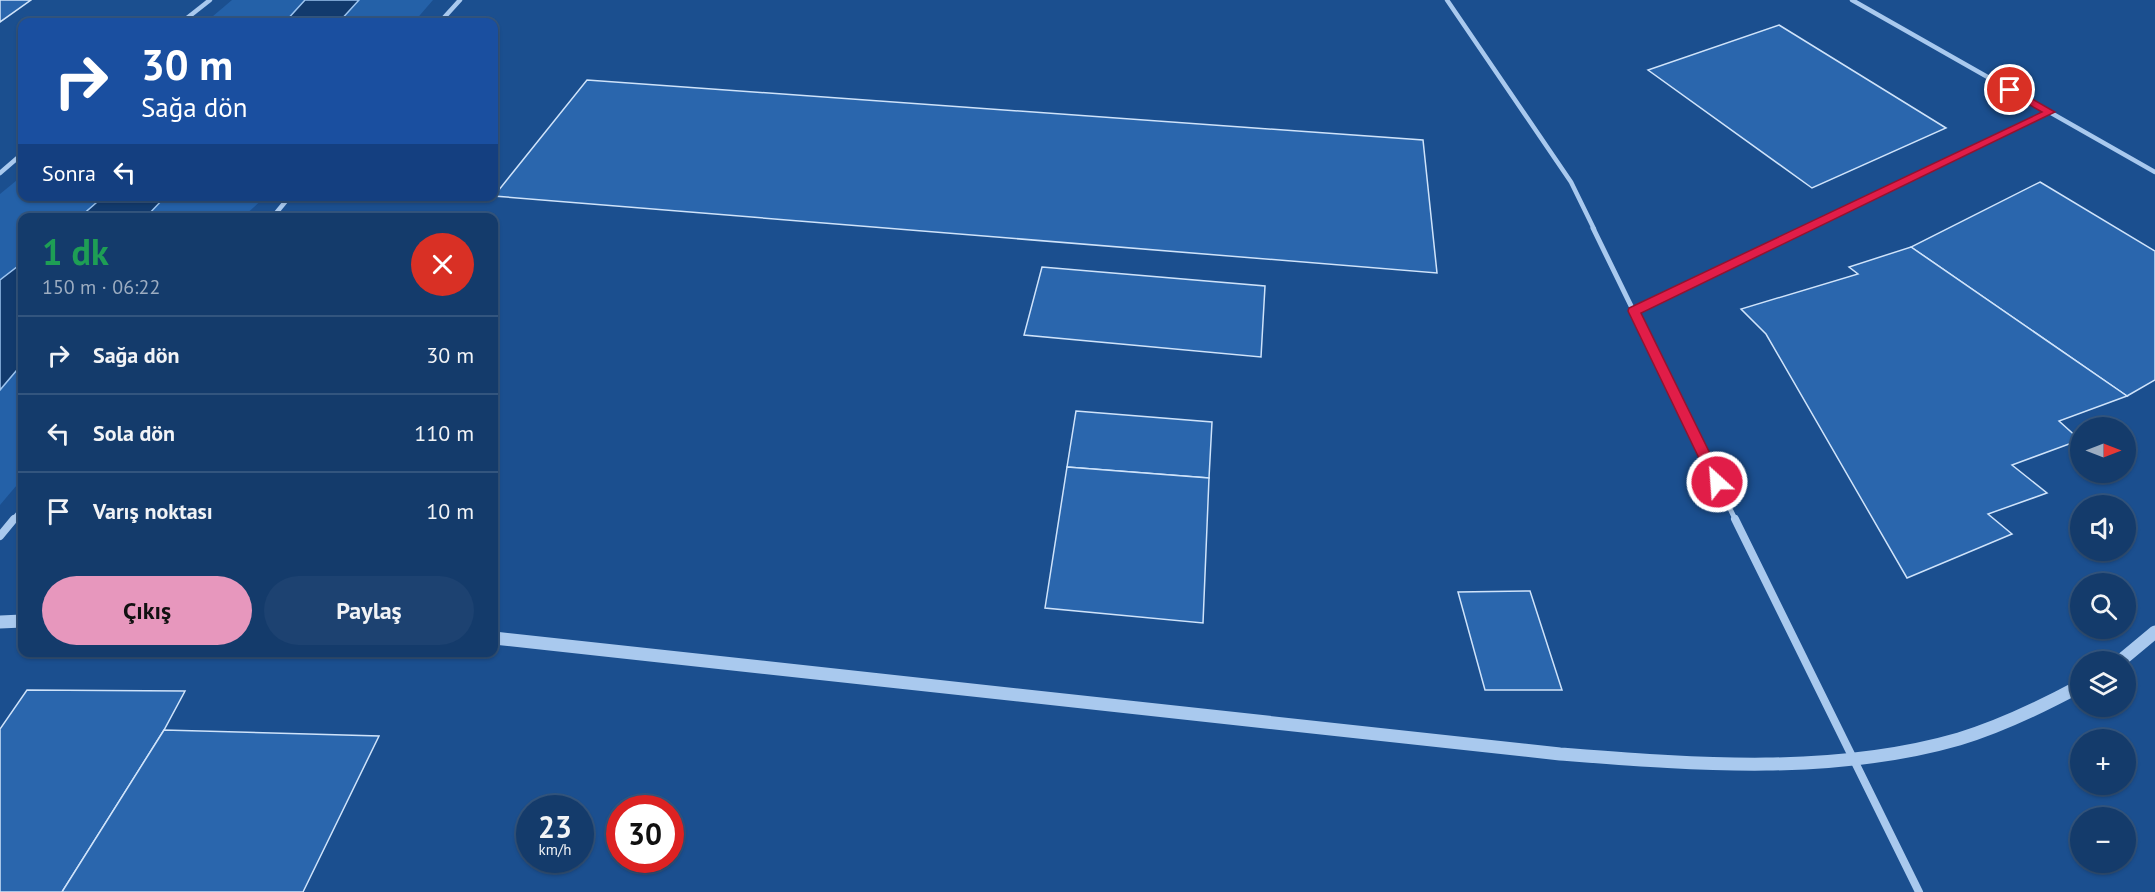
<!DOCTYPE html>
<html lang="tr">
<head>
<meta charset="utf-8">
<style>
	:root { --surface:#143b6b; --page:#1d4271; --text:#f1f3f6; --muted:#9dadc1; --line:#33557e; --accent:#e797bd }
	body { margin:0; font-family:"PT Sans",sans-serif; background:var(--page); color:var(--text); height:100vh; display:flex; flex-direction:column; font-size:22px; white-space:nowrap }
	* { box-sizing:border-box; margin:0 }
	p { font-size:20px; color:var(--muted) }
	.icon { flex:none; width:33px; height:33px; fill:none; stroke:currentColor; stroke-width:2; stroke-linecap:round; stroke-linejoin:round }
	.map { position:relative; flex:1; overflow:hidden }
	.drawer { position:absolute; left:18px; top:213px; width:480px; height:444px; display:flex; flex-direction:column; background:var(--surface); border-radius:12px; box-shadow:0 2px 4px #0004,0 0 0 2px var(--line) }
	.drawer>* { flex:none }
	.banner { position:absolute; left:18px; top:18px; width:480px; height:183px; border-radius:12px; box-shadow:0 2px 4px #0004,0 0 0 2px var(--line); background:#1a4fa0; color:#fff; overflow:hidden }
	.needle { width:39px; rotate:90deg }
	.controls { position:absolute; left:2070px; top:417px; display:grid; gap:12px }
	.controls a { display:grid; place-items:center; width:66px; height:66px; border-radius:50%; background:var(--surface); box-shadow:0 2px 4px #0004,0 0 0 2px var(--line); font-size:30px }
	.speed { position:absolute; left:516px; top:795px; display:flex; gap:12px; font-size:30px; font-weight:700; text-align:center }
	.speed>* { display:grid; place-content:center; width:78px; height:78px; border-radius:50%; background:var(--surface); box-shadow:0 2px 4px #0004,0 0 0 2px var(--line); line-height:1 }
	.speed small { font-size:15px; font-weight:400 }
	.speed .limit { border:9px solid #d22; background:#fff; color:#111 }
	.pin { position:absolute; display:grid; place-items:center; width:51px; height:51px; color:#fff; margin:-26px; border:3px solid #fff; border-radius:50%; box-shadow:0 2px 6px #0007 }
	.me { position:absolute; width:66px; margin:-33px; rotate:334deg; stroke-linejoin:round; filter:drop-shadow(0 0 4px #0008) }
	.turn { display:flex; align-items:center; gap:21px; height:126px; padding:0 24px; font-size:27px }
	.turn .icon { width:78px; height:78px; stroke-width:2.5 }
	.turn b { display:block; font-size:42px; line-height:51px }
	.then { display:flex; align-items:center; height:57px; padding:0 24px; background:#0003; gap:12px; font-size:22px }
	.round { display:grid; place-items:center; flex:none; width:63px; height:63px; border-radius:32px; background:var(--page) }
	.headline { display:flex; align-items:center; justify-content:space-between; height:102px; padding:0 24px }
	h1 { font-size:36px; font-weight:700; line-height:45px; color:#1e9e55 }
	.button { display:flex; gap:12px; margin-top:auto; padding:12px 24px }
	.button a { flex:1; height:69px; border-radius:36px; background:var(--accent); color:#111; font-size:24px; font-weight:700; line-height:69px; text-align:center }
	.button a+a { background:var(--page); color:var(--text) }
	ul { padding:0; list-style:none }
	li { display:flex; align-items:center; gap:18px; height:78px; padding:0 24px; border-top:2px solid var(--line) }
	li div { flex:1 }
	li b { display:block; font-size:22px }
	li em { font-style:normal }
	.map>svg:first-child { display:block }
	.green { fill:#2461a8 }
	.water { fill:#123a6d; stroke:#9cc4f0; stroke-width:1.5 }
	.building { fill:#2a66ad; stroke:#cfe3fa; stroke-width:1.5 }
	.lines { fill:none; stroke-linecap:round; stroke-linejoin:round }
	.minor-far2 { stroke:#a9c9ee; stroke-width:4.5 }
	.minor-far1 { stroke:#a9c9ee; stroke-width:5 }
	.minor { stroke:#a9c9ee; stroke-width:8 }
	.tertiary { stroke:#a9c9ee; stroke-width:13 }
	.route { fill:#e11d48; stroke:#92132f; stroke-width:1.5 }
</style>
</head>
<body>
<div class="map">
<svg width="2155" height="892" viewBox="0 0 2155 892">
	<rect width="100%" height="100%" fill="#1b4f8f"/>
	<g class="green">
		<path d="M232,0H305L285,22H206Z"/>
		<path d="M359,0H433L414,22H339Z"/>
		<path d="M22,176V196L104,197L80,217L22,218V263L0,280V194Z"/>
		<path d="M165,197H265L243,217L146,218Z"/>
		<path d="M22,364V479L0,505V390Z"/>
	</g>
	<g class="water">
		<path d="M305,0H359L339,22H285Z"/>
		<path d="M104,196H165V197L146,217H80Z"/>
		<path d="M22,263V364L0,390V280Z"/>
	</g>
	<g class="building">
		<path d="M0,0H31L0,22Z"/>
		<path d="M1779,25L1946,128L1812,188L1648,70Z"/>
		<path d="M587,80L1423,140L1437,273L494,196Z"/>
		<path d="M2040,182L2155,251V380L2127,396L1911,247Z"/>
		<path d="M1911,247L2127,396L2059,421L2080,440L2012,465L2047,493L1988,514L2012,534L1907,578L1766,334L1741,309L1858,274L1849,267Z"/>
		<path d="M1042,267L1265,286L1261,357L1024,335Z"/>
		<path d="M1076,411L1212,422L1209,478L1067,467Z"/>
		<path d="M1067,467L1209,478L1203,623L1045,608Z"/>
		<path d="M1530,591L1562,690H1485L1458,592Z"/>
		<path d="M27,690L185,691L164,730L62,892H0V729Z"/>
		<path d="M164,730L379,736L303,892H62Z"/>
	</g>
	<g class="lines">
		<g class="minor-far2">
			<path d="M1447,0L1571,182L1594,229"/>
			<path d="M1852,0L2155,172"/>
			<path d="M182,22L210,0"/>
			<path d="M440,22L460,0"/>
			<path d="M0,173L22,154"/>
			<path d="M272,218L290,196"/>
			<path d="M1805,229L2050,112"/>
		</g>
		<g class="minor-far1">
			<path d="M1593,228L1736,521"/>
			<path d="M1634,311L1808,228"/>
			<path d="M12,521L22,509"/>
		</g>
		<g class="minor">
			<path d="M1735,519L1919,892"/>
			<path d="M0,536L14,519"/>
		</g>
		<g class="tertiary">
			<path d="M0,622L22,621"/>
			<path d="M494,638L1560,754C1691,764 1831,776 1959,739C2002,726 2041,707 2080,686"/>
			<path d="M2119,662L2155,632"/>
		</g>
	</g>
	<path class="route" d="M2007,88H2013L2055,112L1641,313L1724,482L1722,485H1712L1628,311L1629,308L2042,112L2007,92Z"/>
</svg>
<div class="controls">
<a><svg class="needle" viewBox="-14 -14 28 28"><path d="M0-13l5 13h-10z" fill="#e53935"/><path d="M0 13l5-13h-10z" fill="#9dadc1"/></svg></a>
<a><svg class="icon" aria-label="sound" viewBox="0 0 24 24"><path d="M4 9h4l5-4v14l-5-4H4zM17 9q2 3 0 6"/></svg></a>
<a><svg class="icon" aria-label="search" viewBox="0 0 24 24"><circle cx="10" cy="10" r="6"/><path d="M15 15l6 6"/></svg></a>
<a><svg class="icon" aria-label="layers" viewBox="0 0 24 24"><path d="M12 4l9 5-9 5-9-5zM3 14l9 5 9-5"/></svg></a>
<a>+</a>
<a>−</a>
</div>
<div class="speed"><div>23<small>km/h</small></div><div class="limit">30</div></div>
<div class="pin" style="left:2010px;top:90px;background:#d93025"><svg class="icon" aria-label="arrive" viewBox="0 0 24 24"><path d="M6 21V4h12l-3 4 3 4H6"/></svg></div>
<svg class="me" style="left:1717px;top:482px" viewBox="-20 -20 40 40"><circle r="17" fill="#e11d48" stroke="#fff" stroke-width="3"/><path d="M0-11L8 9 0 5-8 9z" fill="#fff"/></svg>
<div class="banner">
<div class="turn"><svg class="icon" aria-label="right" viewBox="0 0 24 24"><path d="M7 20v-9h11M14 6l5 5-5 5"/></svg><div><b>30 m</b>Sağa dön</div></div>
<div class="then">Sonra<svg class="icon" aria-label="left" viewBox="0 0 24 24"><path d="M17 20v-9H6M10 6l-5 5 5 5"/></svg></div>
</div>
<section class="drawer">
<div class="headline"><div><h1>1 dk</h1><p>150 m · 06:22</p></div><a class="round" style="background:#d93025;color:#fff"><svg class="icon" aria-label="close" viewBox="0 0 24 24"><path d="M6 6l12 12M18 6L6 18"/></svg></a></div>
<ul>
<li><svg class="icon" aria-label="right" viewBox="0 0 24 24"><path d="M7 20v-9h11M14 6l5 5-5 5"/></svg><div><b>Sağa dön</b></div><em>30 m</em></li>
<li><svg class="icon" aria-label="left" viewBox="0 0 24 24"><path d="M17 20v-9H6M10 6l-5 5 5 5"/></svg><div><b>Sola dön</b></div><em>110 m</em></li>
<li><svg class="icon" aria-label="arrive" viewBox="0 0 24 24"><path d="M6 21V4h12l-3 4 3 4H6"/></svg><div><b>Varış noktası</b></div><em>10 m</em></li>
</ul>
<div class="button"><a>Çıkış</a><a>Paylaş</a></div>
</section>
</div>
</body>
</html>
